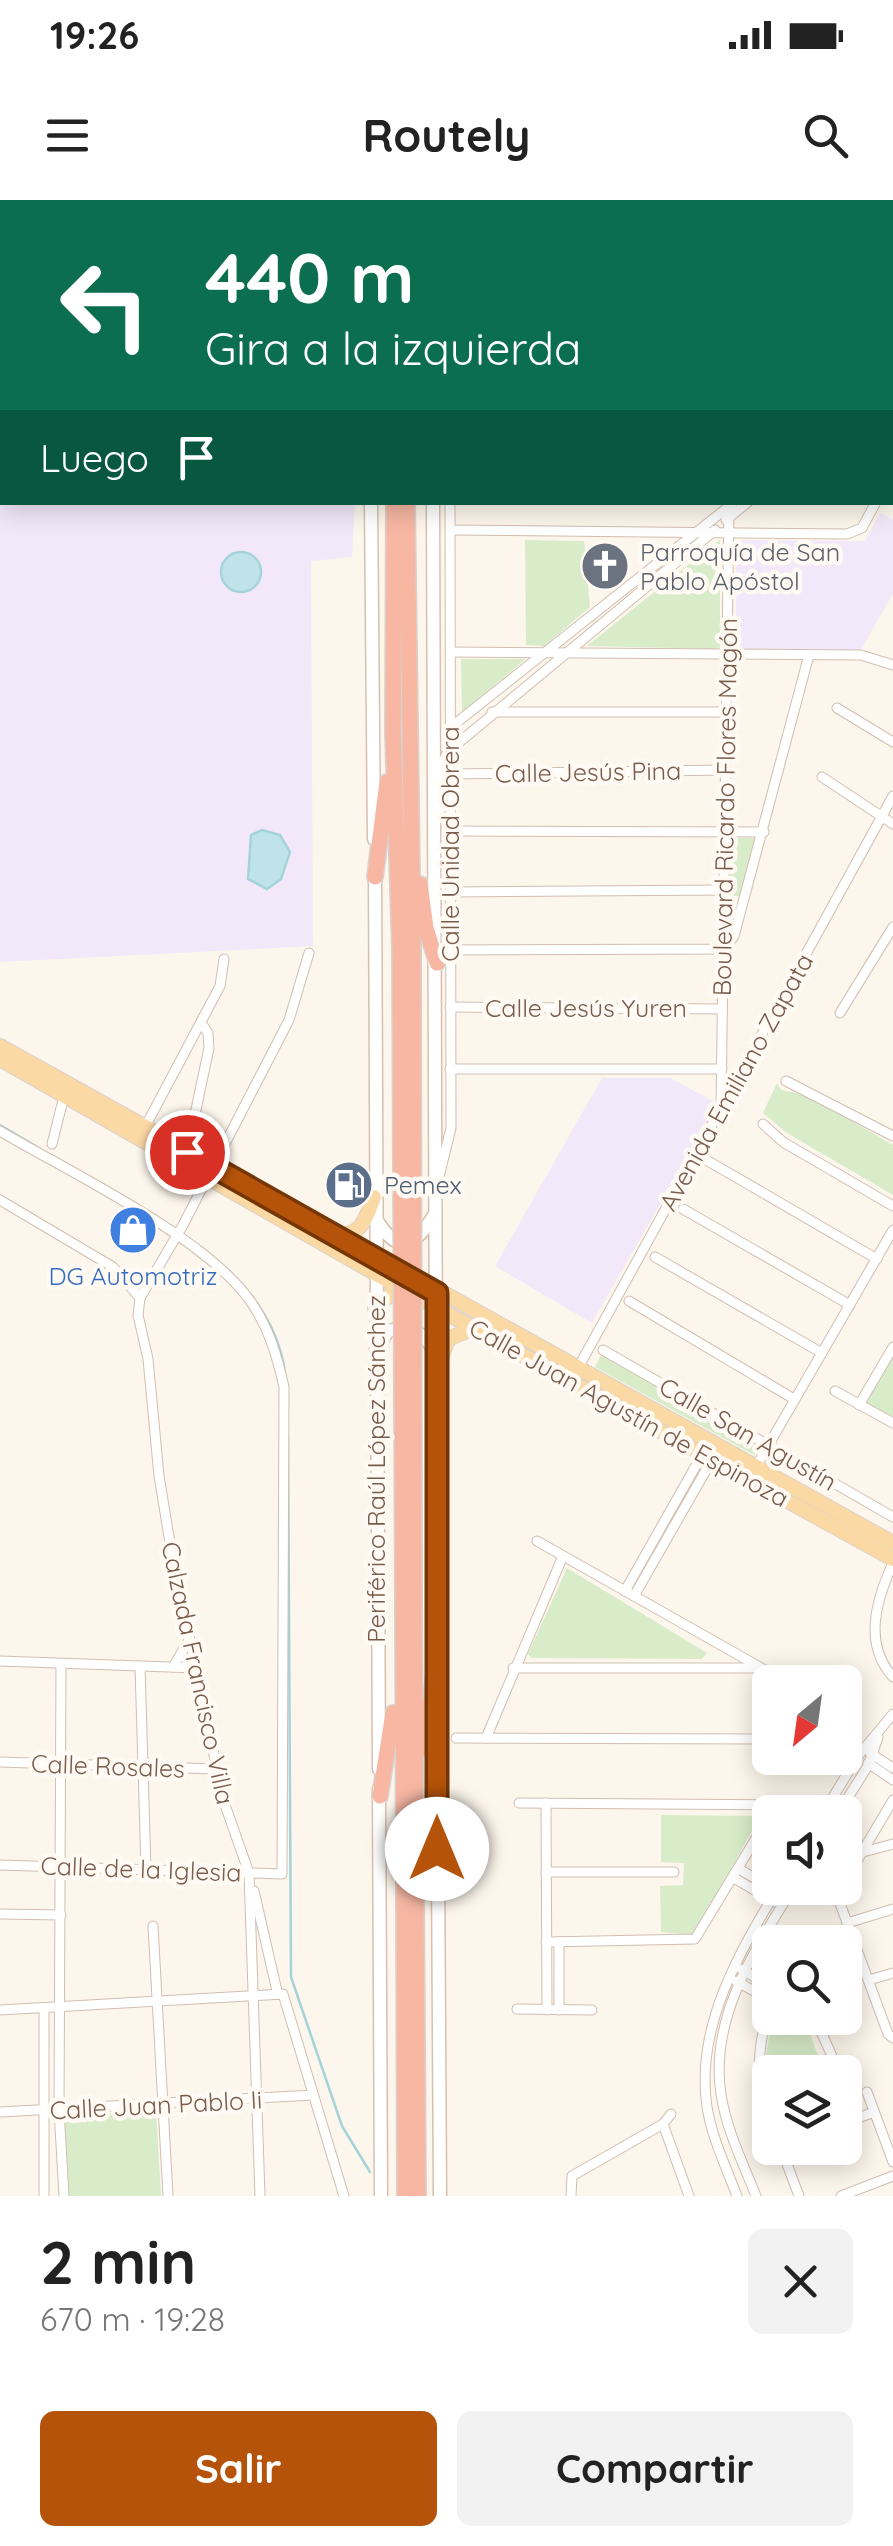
<!DOCTYPE html>
<html lang="es">
<head>
<meta charset="utf-8">
<style>
	:root { --surface:#fff; --page:#f2f2f2; --text:#222; --muted:#767676; --accent:#b45309 }
	body { margin:0; font-family:Quicksand,sans-serif; background:var(--page); color:var(--text); height:100vh; display:flex; flex-direction:column; font-size:38px; white-space:nowrap }
	* { box-sizing:border-box; margin:0 }
	p { font-size:32px; color:var(--muted) }
	.icon { flex:none; width:55px; height:55px; fill:none; stroke:currentColor; stroke-width:2; stroke-linecap:round; stroke-linejoin:round }
	.map { position:relative; height:1996px; overflow:hidden }
	.details { display:flex; flex-direction:column; background:var(--surface); flex:1 }
	.details>* { flex:none }
	.hud { position:absolute; left:0px; top:0px; width:895px; height:305px; box-shadow:0 5px 25px #0003; background:#0b6e4f; color:#fff; overflow:hidden }
	.needle { width:65px; rotate:209deg }
	.buttons { position:absolute; left:752px; top:1465px; display:grid; gap:20px }
	.buttons a { display:grid; place-items:center; width:110px; height:110px; border-radius:15px; background:var(--surface); box-shadow:0 5px 25px #0003; font-size:50px }
	.pin { position:absolute; display:grid; place-items:center; width:85px; height:85px; color:#fff; margin:-42px; border:5px solid #fff; border-radius:50%; box-shadow:0 2px 10px #0007 }
	.me { position:absolute; width:110px; margin:-55px; rotate:0deg; stroke-linejoin:round; filter:drop-shadow(0 0 8px #0008) }
	.turn { display:flex; align-items:center; gap:35px; height:210px; padding:0 40px; font-size:45px }
	.turn .icon { width:130px; height:130px; stroke-width:2.5 }
	.turn b { display:block; font-size:70px; line-height:85px }
	.then { display:flex; align-items:center; height:95px; padding:0 40px; background:#0003; gap:20px; font-size:38px }
	.round { display:grid; place-items:center; flex:none; width:105px; height:105px; border-radius:15px; background:var(--page) }
	.headline { display:flex; align-items:center; justify-content:space-between; height:170px; padding:0 40px }
	h1 { font-size:60px; font-weight:700; line-height:75px }
	.primary-button { display:flex; gap:20px; margin-top:auto; padding:20px 40px }
	.primary-button a { flex:1; height:115px; border-radius:15px; background:var(--accent); color:#fff; font-size:40px; font-weight:700; line-height:115px; text-align:center }
	.primary-button a+a { background:var(--page); color:var(--text) }
	.status { display:flex; justify-content:space-between; align-items:center; height:70px; padding:0 50px; background:var(--surface); direction:ltr }
	.status svg { height:28px; fill:currentColor }
	header { display:flex; justify-content:space-between; align-items:center; height:130px; padding:0 40px; background:var(--surface); font-size:45px; font-weight:700 }
	.map>svg:first-child { display:block }
	.residential { fill:#f5e8da }
	.education { fill:#f3e8fa }
	.green { fill:#d8ecc9 }
	.water { fill:#bfe3e8; stroke:#a5d3da; stroke-width:2.5 }
	.lines { fill:none; stroke-linecap:round; stroke-linejoin:round }
	.stream { stroke:#a5d3da; stroke-width:2.5 }
	.minor-casing { stroke:#d1beb0; stroke-width:11 }
	.secondary-casing { stroke:#d6c0b0; stroke-width:15 }
	.primary-casing { stroke:#dad1cd; stroke-width:16 }
	.motorway-casing { stroke:#dad1cd; stroke-width:18 }
	.minor { stroke:#fff; stroke-width:9 }
	.secondary { stroke:#fff; stroke-width:12 }
	.primary { stroke:#fbd9a5; stroke-width:14 }
	.motorway { stroke:#f7b7a3; stroke-width:15 }
	.motorway-bridge-casing { stroke:#dad1cd; stroke-width:18; stroke-linecap:butt }
	.motorway-bridge { stroke:#f7b7a3; stroke-width:15 }
	.route-casing { stroke:#753606; stroke-width:25 }
	.route { stroke:#b45309; stroke-width:18 }
	.labels { text-anchor:middle; stroke-width:9; stroke-linejoin:round; paint-order:stroke }
	.worship-label { font-size:25px; fill:#5b616d; stroke:#fffaf3; text-anchor:start }
	.street-label { font-size:25px; fill:#7a5c4d; stroke:#fffaf3 }
	.service-label { font-size:25px; fill:#4e5e75; stroke:#fffaf3; text-anchor:start }
	.shop-label { font-size:25px; fill:#366cbe; stroke:#fffaf3 }
</style>
</head>
<body>
<div class="status"><b>19:26</b><svg viewBox="0 0 49 12"><path d="M0 12V9h3v3zM5 12V6h3v6zM10 12V3h3v9zM15 12V0h3v12zM26 1h20v11H26zM47 4h2v5h-2z"/></svg></div>
<header><svg class="icon" aria-label="menu" viewBox="0 0 24 24"><path d="M4 6h16M4 12h16M4 18h16"/></svg>Routely<svg class="icon" aria-label="search" viewBox="0 0 24 24"><circle cx="10" cy="10" r="6"/><path d="M15 15l6 6"/></svg></header>
<div class="map">
<svg width="893" height="1996" viewBox="0 0 893 1996">
	<rect width="100%" height="100%" fill="#fdf6ec"/>
	<path class="residential" d="M0,0H267V2H2V82Z"/>
	<g class="education">
		<path d="M0,82L2,302L355,303L352,357L311,361L313,746L0,762Z"/>
		<path d="M880,313L893,320V394L860,451L736,449V340L865,341Z"/>
		<path d="M602,878H670L713,901V912L592,1123L495,1066Z"/>
	</g>
	<g class="green">
		<path d="M525,340L584,341L590,407L544,446L526,445Z"/>
		<path d="M720,340V449L587,446L718,341Z"/>
		<path d="M461,459H526L462,512Z"/>
		<path d="M729,638H758L744,696H730Z"/>
		<path d="M777,883L781,890L807,895L893,945V995L787,933L763,913Z"/>
		<path d="M601,1155L760,1245L754,1255L595,1167Z"/>
		<path d="M893,1155V1217L866,1202Z"/>
		<path d="M567,1368L707,1453L702,1459L531,1458L528,1454Z"/>
		<path d="M661,1615L760,1616L695,1735L661,1732L660,1686L683,1685L684,1663L661,1662Z"/>
		<path d="M772,1818H804L824,1872H770V1905L765,1862Z"/>
		<path d="M156,1908L161,1996H68L64,1913Z"/>
	</g>
	<g class="water">
		<circle cx="241" cy="372" r="20"/>
		<path d="M262,630L280,635L290,652L281,679L267,689L248,679L251,635Z"/>
	</g>
	<g class="lines">
		<g class="stream">
			<path d="M0,925L39,948"/>
			<path d="M187,1037C235,1070 276,1112 285,1172"/>
			<path d="M288,1235L291,1777L342,1926L370,1972"/>
		</g>
		<g class="minor-casing">
			<g id="minor">
				<path d="M61,0V2"/>
				<path d="M450,0V2"/>
				<path d="M858,0L863,2"/>
				<path d="M154,2V0"/>
				<path d="M212,2V0"/>
				<path d="M267,2V0"/>
				<path d="M731,2V0"/>
				<path d="M892,19H893"/>
				<path d="M0,53H2"/>
				<path d="M892,88L893,89"/>
				<path d="M892,157L893,158"/>
				<path d="M892,173H893"/>
				<path d="M892,190H893"/>
				<path d="M892,234H893"/>
				<path d="M892,274L893,273"/>
				<path d="M726,320L748,302"/>
				<path d="M451,330L847,334L862,328L876,302"/>
				<path d="M451,452L861,455L893,465"/>
				<path d="M837,508L893,542"/>
				<path d="M492,512H727"/>
				<path d="M451,527L732,304"/>
				<path d="M451,549L715,330"/>
				<path d="M451,574L725,570"/>
				<path d="M822,577L893,624"/>
				<path d="M451,631L764,632"/>
				<path d="M451,692L725,690"/>
				<path d="M449,750L725,749L734,736L809,455"/>
				<path d="M450,807L722,809"/>
				<path d="M840,813L893,727"/>
				<path d="M450,869H722"/>
				<path d="M786,881L893,936"/>
				<path d="M721,910L729,302"/>
				<path d="M763,924L783,942L893,1006"/>
				<path d="M145,927L220,786L224,759"/>
				<path d="M0,931C71,973 206,1037 251,1102C269,1128 277,1156 284,1187L282,1674L0,1665"/>
				<path d="M52,944L65,892"/>
				<path d="M187,952L209,848L208,833L202,824"/>
				<path d="M708,961L877,1059"/>
				<path d="M438,981L451,928L450,302"/>
				<path d="M0,1000L113,1067L140,1098"/>
				<path d="M683,1009L850,1105"/>
				<path d="M655,1057L822,1153"/>
				<path d="M629,1101L794,1199"/>
				<path d="M603,1150L893,1317"/>
				<path d="M578,1168L893,596"/>
				<path d="M835,1191L893,1223"/>
				<path d="M859,1205L893,1147"/>
				<path d="M757,1265L893,1030"/>
				<path d="M537,1341L786,1482"/>
				<path d="M893,1363C876,1400 863,1444 893,1477"/>
				<path d="M625,1391L703,1253"/>
				<path d="M634,1396L713,1258"/>
				<path d="M0,1461L197,1468"/>
				<path d="M61,1464L59,1910L64,1996"/>
				<path d="M140,1466L146,1669"/>
				<path d="M173,1467L189,1440"/>
				<path d="M513,1468H757"/>
				<path d="M845,1498L852,1486"/>
				<path d="M456,1538L770,1539"/>
				<path d="M486,1538L563,1356"/>
				<path d="M870,1553L893,1568"/>
				<path d="M0,1562L216,1569"/>
				<path d="M868,1563L893,1580"/>
				<path d="M519,1603L817,1605"/>
				<path d="M546,1603L547,1810"/>
				<path d="M824,1612L858,1556L893,1514"/>
				<path d="M839,1612L869,1564L878,1537"/>
				<path d="M863,1652L893,1644"/>
				<path d="M739,1669L770,1687"/>
				<path d="M546,1672H674"/>
				<path d="M734,1678L775,1702"/>
				<path d="M845,1681L893,1600"/>
				<path d="M841,1688L838,1698L888,1834L893,1838"/>
				<path d="M254,1691L277,1791"/>
				<path d="M0,1714L61,1715"/>
				<path d="M847,1723L893,1709"/>
				<path d="M153,1726L168,1996"/>
				<path d="M546,1742L695,1739L770,1615"/>
				<path d="M741,1769L770,1786"/>
				<path d="M869,1780L893,1773"/>
				<path d="M736,1781L770,1800"/>
				<path d="M770,1808C756,1847 756,1881 770,1919"/>
				<path d="M517,1809L592,1810"/>
				<path d="M0,1810L283,1794L344,1996"/>
				<path d="M559,1810V1742"/>
				<path d="M815,1818L839,1872"/>
				<path d="M867,1892L893,1962"/>
				<path d="M0,1912L313,1895"/>
				<path d="M845,1923L874,1912"/>
				<path d="M663,1924L689,1996"/>
				<path d="M781,1948L799,1996"/>
				<path d="M44,1996V1808"/>
				<path d="M260,1996L249,1673L224,1602L172,1355L159,1276L148,1159L138,1115L140,1098L183,1025L289,820L309,753"/>
				<path d="M571,1996L572,1976L663,1924L671,1914"/>
				<path d="M737,1996C726,1967 712,1938 707,1907C695,1827 739,1753 778,1688"/>
				<path d="M756,1996C743,1963 726,1929 721,1894C709,1819 755,1749 793,1688"/>
				<path d="M841,1996L893,1976"/>
			</g>
		</g>
		<g class="secondary-casing">
			<g id="secondary">
				<path d="M370,0V2"/>
				<path d="M433,0V2"/>
				<path d="M371,302L374,639"/>
				<path d="M433,302L437,1465"/>
				<path d="M441,607L445,561L451,549"/>
				<path d="M375,669L379,1569"/>
				<path d="M376,1019C399,1057 415,1046 435,1014"/>
				<path d="M376,1150L388,1131L407,1127L423,1136L437,1153"/>
				<path d="M437,1495L440,1996"/>
				<path d="M379,1589L381,1996"/>
			</g>
		</g>
		<g class="primary-casing">
			<g id="primary">
				<path d="M0,846L893,1343"/>
				<path d="M0,859L399,1087L893,1359"/>
				<path d="M337,1035C362,1036 366,1018 374,997"/>
				<path d="M375,1108L399,1087"/>
				<path d="M437,1170L448,1139L474,1128"/>
			</g>
		</g>
		<g class="motorway-casing">
			<g id="motorway">
				<path d="M394,0V2"/>
				<path d="M408,2V0"/>
				<path d="M394,302L393,533L400,749"/>
				<path d="M407,302L413,752"/>
				<path d="M375,677L387,582"/>
				<path d="M420,684L426,728L437,763"/>
				<path d="M414,1403L418,1996"/>
				<path d="M403,1404L405,1996"/>
				<path d="M423,1548L437,1457"/>
				<path d="M380,1596L393,1513"/>
			</g>
		</g>
		<use href="#minor" class="minor"/>
		<use href="#secondary" class="secondary"/>
		<use href="#primary" class="primary"/>
		<use href="#motorway" class="motorway"/>
		<g class="motorway-bridge-casing">
			<g id="motorway-bridge">
				<path d="M400,749L403,1404"/>
				<path d="M413,752L414,1403"/>
			</g>
		</g>
		<use href="#motorway-bridge" class="motorway-bridge"/>
	</g>
	<g class="lines">
		<g class="route-casing">
			<path id="route" d="M187,952L437,1093V1649"/>
		</g>
		<use href="#route" class="route"/>
	</g>
	<defs>
		<g id="church-disc" transform="scale(2.5)"><circle r="9.5" fill="#6b7280" stroke="#fffaf3"/><path d="M-1.2-6h2.4v3.5h3.3v2.4h-3.3V6h-2.4V-.1h-3.3v-2.4h3.3Z" fill="#fff"/></g>
		<g id="fuel-disc" transform="scale(2.5)"><circle r="9.5" fill="#5c6f8a" stroke="#fffaf3"/><path d="M-5.5-6h7V0h2V4h1.3V-2.5L3-4.5l.8-.8L6-3V5H2.5V1h-1V6h-7ZM-4.2-4.7v3.2H.2V-4.7Z" fill="#fff"/></g>
		<g id="shop-disc" transform="scale(2.5)"><circle r="9.5" fill="#3f7fe0" stroke="#fffaf3"/><path d="M-5-2.5h2.3a2.7 3.5 0 0 1 5.4 0H5L5.5 6h-11ZM-1.5-2.5h3a1.5 2.3 0 0 0-3 0Z" fill="#fff"/></g>
	</defs>
	<g fill-rule="evenodd">
		<use href="#church-disc" x="605" y="366"/>
		<use href="#fuel-disc" x="349" y="985"/>
		<use href="#shop-disc" x="133" y="1030"/>
	</g>
	<g class="labels">
		<g class="worship-label">
			<text x="640" y="361">Parroquía de San<tspan x="640" dy="29">Pablo Apóstol</tspan></text>
		</g>
		<g class="street-label">
			<text transform="translate(588 572) rotate(-1)" y="9">Calle Jesús Pina</text>
			<text transform="translate(725 607) rotate(-89)" y="9">Boulevard Ricardo Flores Magón</text>
			<text transform="translate(450 644) rotate(-90)" y="9">Calle Unidad Obrera</text>
			<text x="586" y="817">Calle Jesús Yuren</text>
			<text transform="translate(736 882) rotate(-61)" y="9">Avenida Emiliano Zapata</text>
			<text transform="translate(629 1213) rotate(29)" y="9">Calle Juan Agustín de Espinoza</text>
			<text transform="translate(748 1234) rotate(30)" y="9">Calle San Agustín</text>
			<text transform="translate(376 1269) rotate(-90)" y="9">Periférico Raúl López Sánchez</text>
			<text transform="translate(198 1473) rotate(78)" y="9">Calzada Francisco Villa</text>
			<text transform="translate(108 1566) rotate(2)" y="9">Calle Rosales</text>
			<text transform="translate(141 1669) rotate(2)" y="9">Calle de la Iglesia</text>
			<text transform="translate(156 1905) rotate(-3)" y="9">Calle Juan Pablo Ii</text>
		</g>
		<g class="service-label">
			<text x="384" y="994">Pemex</text>
		</g>
		<g class="shop-label">
			<text x="133" y="1085">DG Automotriz</text>
		</g>
	</g>
</svg>
<div class="buttons">
<a><svg class="needle" viewBox="-14 -14 28 28"><path d="M0-13l5 13h-10z" fill="#e53935"/><path d="M0 13l5-13h-10z" fill="#767676"/></svg></a>
<a><svg class="icon" aria-label="sound" viewBox="0 0 24 24"><path d="M4 9h4l5-4v14l-5-4H4zM17 9q2 3 0 6"/></svg></a>
<a><svg class="icon" aria-label="search" viewBox="0 0 24 24"><circle cx="10" cy="10" r="6"/><path d="M15 15l6 6"/></svg></a>
<a><svg class="icon" aria-label="layers" viewBox="0 0 24 24"><path d="M12 4l9 5-9 5-9-5zM3 14l9 5 9-5"/></svg></a>
</div>
<div class="pin" style="left:187px;top:952px;background:#d93025"><svg class="icon" aria-label="arrive" viewBox="0 0 24 24"><path d="M6 21V4h12l-3 4 3 4H6"/></svg></div>
<svg class="me" style="left:437px;top:1649px" viewBox="-20 -20 40 40"><circle r="19" fill="#fff"/><path d="M0-13L10 11 0 6-10 11z" fill="#b45309"/></svg>
<div class="hud">
<div class="turn"><svg class="icon" aria-label="left" viewBox="0 0 24 24"><path d="M17 20v-9H6M10 6l-5 5 5 5"/></svg><div><b>440 m</b>Gira a la izquierda</div></div>
<div class="then">Luego<svg class="icon" aria-label="arrive" viewBox="0 0 24 24"><path d="M6 21V4h12l-3 4 3 4H6"/></svg></div>
</div>
</div>
<section class="details">
<div class="headline"><div><h1>2 min</h1><p>670 m · 19:28</p></div><a class="round"><svg class="icon" aria-label="close" viewBox="0 0 24 24"><path d="M6 6l12 12M18 6L6 18"/></svg></a></div>
<div class="primary-button"><a>Salir</a><a>Compartir</a></div>
</section>
</body>
</html>
